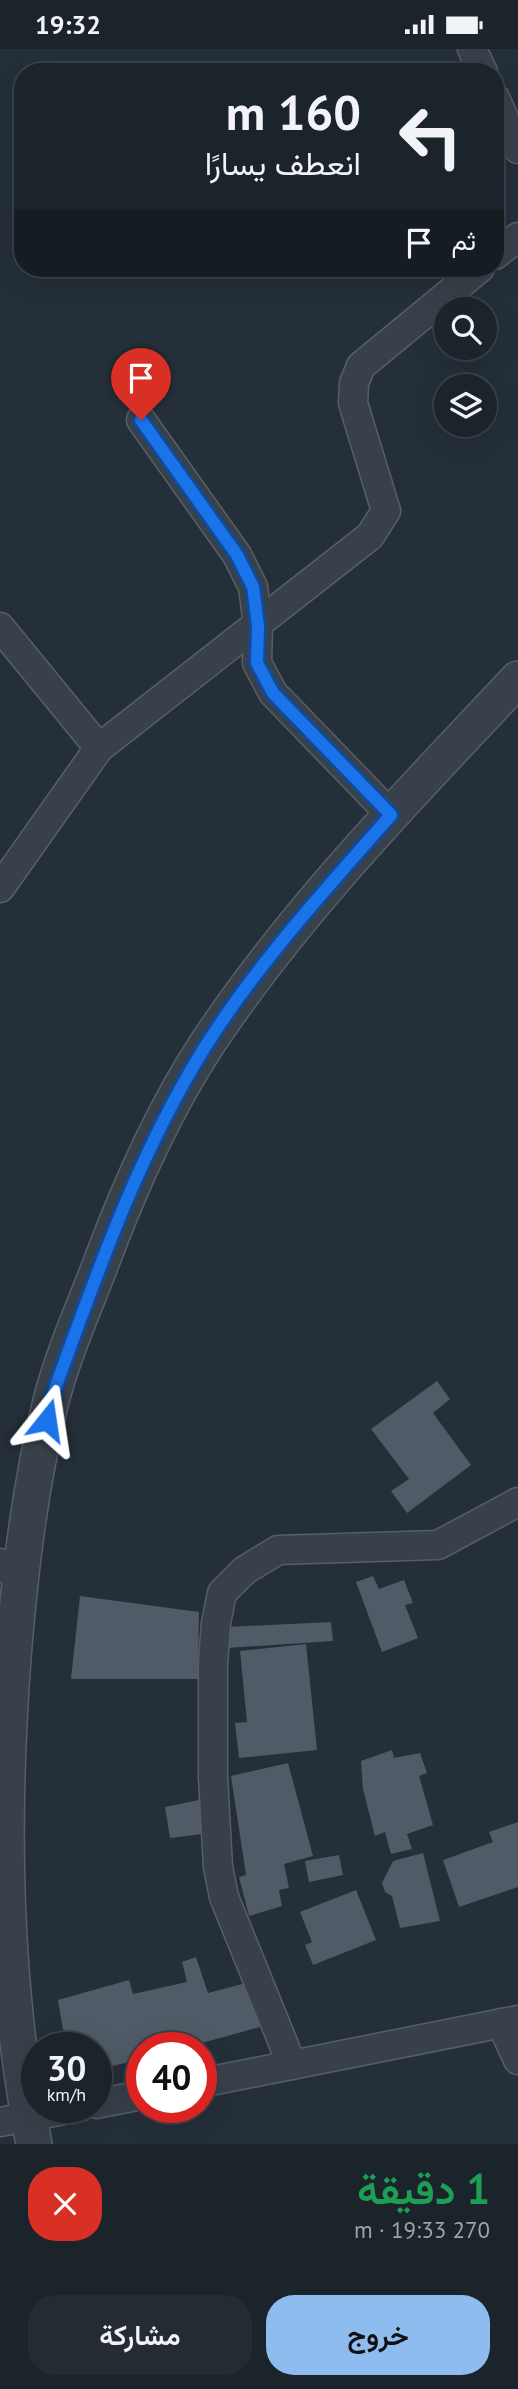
<!DOCTYPE html>
<html lang="ar">
<head>
<meta charset="utf-8">
<style>
	:root { --surface:#1b232b; --page:#242b33; --text:#f1f3f6; --muted:#a0a4a9; --line:#394047; --accent:#8fbcef }
	body { margin:0; font-family:"PT Sans",Vazirmatn,sans-serif; background:var(--page); color:var(--text); direction:rtl; height:100vh; display:flex; flex-direction:column; font-size:26px; white-space:nowrap }
	* { box-sizing:border-box; margin:0 }
	p { font-size:23px; color:var(--muted) }
	.icon { flex:none; width:38px; height:38px; fill:none; stroke:currentColor; stroke-width:2; stroke-linecap:round; stroke-linejoin:round }
	.map { position:relative; height:2095px; overflow:hidden; direction:ltr }
	.drawer { display:flex; flex-direction:column; background:var(--surface); flex:1 }
	.drawer>* { flex:none }
	.banner { position:absolute; left:14px; top:14px; width:490px; height:214px; border-radius:28px; box-shadow:0 7px 28px #0002,0 0 0 2px var(--line); direction:rtl; background:#1b232b; color:var(--text); overflow:hidden }
	.tools { position:absolute; left:434px; top:248px; display:grid; gap:14px }
	.tools a { display:grid; place-items:center; width:63px; height:63px; border-radius:50%; background:var(--surface); box-shadow:0 7px 28px #0002,0 0 0 2px var(--line); font-size:35px }
	.speed { position:absolute; left:21px; top:1983px; display:flex; gap:14px; font-size:35px; font-weight:700; text-align:center }
	.speed>* { display:grid; place-content:center; width:91px; height:91px; border-radius:50%; background:var(--surface); box-shadow:0 7px 28px #0002,0 0 0 2px var(--line); line-height:1 }
	.speed small { font-size:18px; font-weight:400 }
	.speed .limit { border:10px solid #d22; background:#fff; color:#111 }
	.pin { position:absolute; display:grid; place-items:center; width:60px; height:60px; color:#fff; margin:-72px -30px; border-radius:50% 50% 50% 0; rotate:-45deg; box-shadow:0 0 7px #0007 }
	.pin .icon { rotate:45deg }
	.me { position:absolute; width:77px; margin:-38px; rotate:15deg; stroke-linejoin:round; filter:drop-shadow(0 0 5px #0008) }
	.turn { display:flex; align-items:center; gap:24px; height:147px; padding:0 28px; font-size:32px }
	.turn .icon { width:91px; height:91px; stroke-width:2.5 }
	.turn b { display:block; font-size:49px; line-height:60px }
	.then { display:flex; align-items:center; height:66px; padding:0 28px; background:#0003; gap:14px; font-size:26px }
	.round { display:grid; place-items:center; flex:none; width:74px; height:74px; border-radius:28px; background:var(--page) }
	.summary { display:flex; align-items:center; justify-content:space-between; height:119px; padding:0 28px }
	h1 { font-size:42px; font-weight:600; line-height:52px; color:#1e9e55 }
	.action { display:flex; gap:14px; margin-top:auto; padding:14px 28px }
	.action a { flex:1; height:80px; border-radius:28px; background:var(--accent); color:#111; font-size:28px; font-weight:600; line-height:80px; text-align:center }
	.action a+a { background:var(--page); color:var(--text) }
	.status { display:flex; justify-content:space-between; align-items:center; height:49px; padding:0 35px; background:var(--surface); direction:ltr }
	.status svg { height:19px; fill:currentColor }
	.map>svg:first-child { display:block }
	.building { fill:#505b67 }
	.lines { fill:none; stroke-linecap:round; stroke-linejoin:round }
	.minor-casing { stroke:#565f68; stroke-width:31 }
	.tertiary-casing { stroke:#565f68; stroke-width:38 }
	.minor { stroke:#38414a; stroke-width:28 }
	.tertiary { stroke:#38414a; stroke-width:35 }
	.route-casing { stroke:#114b97; stroke-width:18 }
	.route { stroke:#1a73e8; stroke-width:12 }
</style>
</head>
<body>
<div class="status"><b>19:32</b><svg viewBox="0 0 49 12"><path d="M0 12V9h3v3zM5 12V6h3v6zM10 12V3h3v9zM15 12V0h3v12zM26 1h20v11H26zM47 4h2v5h-2z"/></svg></div>
<div class="map">
<svg width="518" height="2095" viewBox="0 0 518 2095">
	<rect width="100%" height="100%" fill="#242f39"/>
	<g class="building">
		<path d="M437,1332L450,1350L433,1364L471,1416L407,1464L391,1442L409,1430L371,1380Z"/>
		<path d="M373,1527L379,1540L404,1531L413,1554L405,1556L418,1589L382,1603L356,1533Z"/>
		<path d="M80,1547L199,1563L198,1630H71Z"/>
		<path d="M331,1573L333,1592L226,1599L227,1578Z"/>
		<path d="M306,1595L317,1701L239,1709L235,1674L247,1673L240,1602Z"/>
		<path d="M392,1701L394,1709L420,1704L427,1724L419,1727L433,1776L407,1785L412,1800L391,1805L385,1783L375,1787L363,1740L361,1712Z"/>
		<path d="M288,1714L313,1807L284,1815L289,1839L279,1841L282,1857L249,1867L239,1828L246,1826L231,1727Z"/>
		<path d="M199,1751L202,1785L170,1789L165,1758Z"/>
		<path d="M518,1773V1838L459,1858L443,1811L493,1793L489,1783Z"/>
		<path d="M423,1804L440,1872L400,1879L392,1847L385,1843L382,1834L393,1812Z"/>
		<path d="M339,1806L343,1826L309,1833L305,1812Z"/>
		<path d="M356,1841L376,1891L313,1916L305,1896L312,1893L300,1863Z"/>
		<path d="M196,1908L208,1944L246,1934L260,1978L187,1998H142V2010L96,2021V1998H66L58,1951L129,1931L133,1945L187,1933L182,1913Z"/>
	</g>
	<g class="lines">
		<g class="minor-casing">
			<g id="minor">
				<path d="M472,0L483,23"/>
				<path d="M495,49L518,100"/>
				<path d="M495,206L518,188"/>
				<path d="M141,371L237,506L253,538L258,576L257,614L273,644L391,766"/>
				<path d="M0,578L99,699"/>
				<path d="M0,839L99,699L370,487L386,462L353,354L354,334L361,317L480,219"/>
				<path d="M0,1514L20,1531"/>
				<path d="M501,1974L518,2011"/>
				<path d="M292,2016L224,1848L218,1818L213,1728V1615L216,1574L222,1544L245,1521L278,1501L438,1496L518,1453"/>
				<path d="M201,2034L518,1971"/>
				<path d="M96,2055L142,2046"/>
				<path d="M0,2073L80,2058"/>
			</g>
		</g>
		<g class="tertiary-casing">
			<path id="tertiary" d="M34,2095C3,1935 1,1772 13,1609C20,1522 30,1436 51,1352C63,1305 84,1259 101,1214C129,1139 163,1062 207,995C296,861 409,746 518,630"/>
		</g>
		<use href="#minor" class="minor"/>
		<use href="#tertiary" class="tertiary"/>
	</g>
	<g class="lines">
		<g class="route-casing">
			<path id="route" d="M47,1371L52,1348C96,1227 137,1107 205,998C258,914 325,841 391,766L273,644L257,614L258,576L253,538L237,506L141,371"/>
		</g>
		<use href="#route" class="route"/>
	</g>
</svg>
<div class="tools">
<a><svg class="icon" aria-label="search" viewBox="0 0 24 24"><circle cx="10" cy="10" r="6"/><path d="M15 15l6 6"/></svg></a>
<a><svg class="icon" aria-label="layers" viewBox="0 0 24 24"><path d="M12 4l9 5-9 5-9-5zM3 14l9 5 9-5"/></svg></a>
</div>
<div class="speed"><div>30<small>km/h</small></div><div class="limit">40</div></div>
<div class="pin" style="left:141px;top:371px;background:#d93025"><svg class="icon" aria-label="arrive" viewBox="0 0 24 24"><path d="M6 21V4h12l-3 4 3 4H6"/></svg></div>
<svg class="me" style="left:47px;top:1371px" viewBox="-20 -20 40 40"><path d="M0-17L14 15 0 8-14 15z" fill="#1a73e8" stroke="#fff" stroke-width="4"/></svg>
<div class="banner">
<div class="turn"><svg class="icon" aria-label="left" viewBox="0 0 24 24"><path d="M17 20v-9H6M10 6l-5 5 5 5"/></svg><div><b>160 m</b>انعطف يسارًا</div></div>
<div class="then">ثم<svg class="icon" aria-label="arrive" viewBox="0 0 24 24"><path d="M6 21V4h12l-3 4 3 4H6"/></svg></div>
</div>
</div>
<section class="drawer">
<div class="summary"><div><h1>1 دقيقة</h1><p>270 m · 19:33</p></div><a class="round" style="background:#d93025;color:#fff"><svg class="icon" aria-label="close" viewBox="0 0 24 24"><path d="M6 6l12 12M18 6L6 18"/></svg></a></div>
<div class="action"><a>خروج</a><a>مشاركة</a></div>
</section>
</body>
</html>
